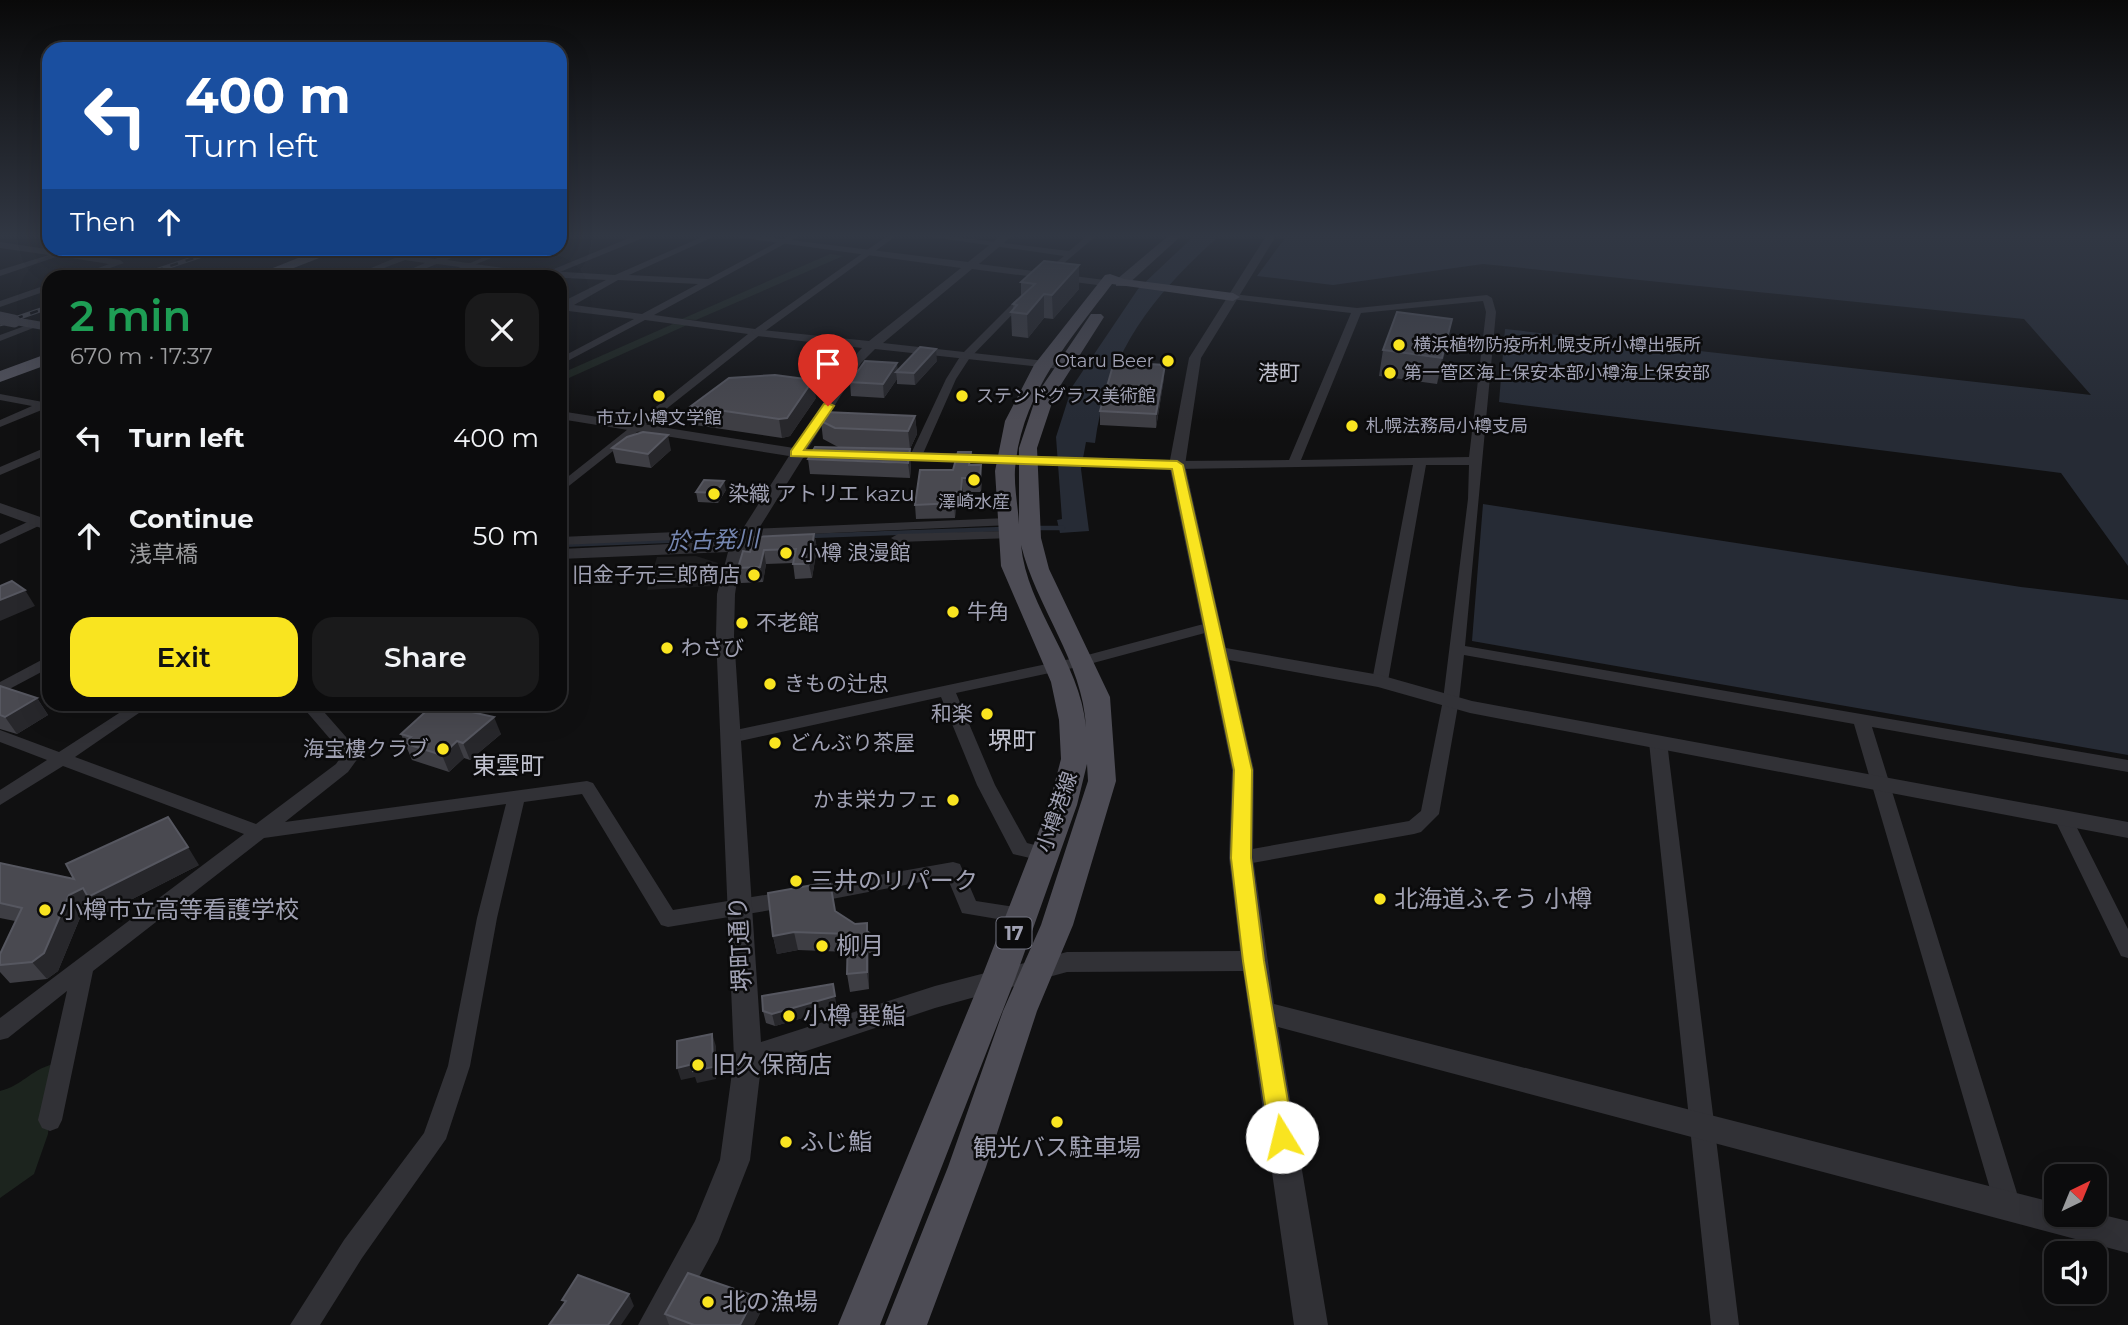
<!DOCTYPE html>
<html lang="en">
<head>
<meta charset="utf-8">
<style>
	:root { --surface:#0c0c0d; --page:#1a1a1b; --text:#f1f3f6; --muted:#9a9b9d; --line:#2c2c2e; --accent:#f9e420 }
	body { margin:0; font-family:Montserrat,"Noto Sans JP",sans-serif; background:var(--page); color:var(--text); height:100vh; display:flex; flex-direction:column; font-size:26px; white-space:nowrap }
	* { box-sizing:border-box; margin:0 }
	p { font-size:23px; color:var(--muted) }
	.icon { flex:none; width:38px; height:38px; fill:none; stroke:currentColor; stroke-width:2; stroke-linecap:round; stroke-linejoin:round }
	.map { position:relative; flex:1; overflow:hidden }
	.details { position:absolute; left:42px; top:270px; width:525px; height:441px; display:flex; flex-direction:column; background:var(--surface); border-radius:21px; box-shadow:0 7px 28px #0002,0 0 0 2px var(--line) }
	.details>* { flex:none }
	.hud { position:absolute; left:42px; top:42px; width:525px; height:214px; border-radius:21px; box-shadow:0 7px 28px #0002,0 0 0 2px var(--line); background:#1a4fa0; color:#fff; overflow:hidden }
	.needle { width:46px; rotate:43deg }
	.tools { position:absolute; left:2044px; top:1164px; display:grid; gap:14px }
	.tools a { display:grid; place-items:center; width:63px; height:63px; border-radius:14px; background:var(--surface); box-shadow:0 7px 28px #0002,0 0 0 2px var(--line); font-size:35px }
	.pin { position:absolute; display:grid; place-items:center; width:60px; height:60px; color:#fff; margin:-72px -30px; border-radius:50% 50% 50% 0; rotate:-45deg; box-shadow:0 0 7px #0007 }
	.pin .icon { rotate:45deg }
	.me { position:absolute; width:77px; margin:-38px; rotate:351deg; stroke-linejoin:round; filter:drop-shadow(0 0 5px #0008) }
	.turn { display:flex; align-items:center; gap:24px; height:147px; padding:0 28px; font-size:32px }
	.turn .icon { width:91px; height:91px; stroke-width:2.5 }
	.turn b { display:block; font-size:49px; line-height:60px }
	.then { display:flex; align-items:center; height:66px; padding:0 28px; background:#0003; gap:14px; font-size:26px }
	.round { display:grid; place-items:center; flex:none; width:74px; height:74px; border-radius:21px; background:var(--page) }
	.head { display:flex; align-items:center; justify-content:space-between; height:119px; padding:0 28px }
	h1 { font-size:42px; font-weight:600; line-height:52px; color:#1e9e55 }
	.primary-button { display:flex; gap:14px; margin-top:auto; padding:14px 28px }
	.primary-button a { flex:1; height:80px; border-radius:21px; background:var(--accent); color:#111; font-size:28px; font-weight:600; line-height:80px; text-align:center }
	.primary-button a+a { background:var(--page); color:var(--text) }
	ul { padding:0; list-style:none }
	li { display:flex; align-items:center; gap:21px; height:98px; padding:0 28px }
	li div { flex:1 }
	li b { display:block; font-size:26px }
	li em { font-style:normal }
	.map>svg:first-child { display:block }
	.built { fill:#1c1c1e }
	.green { fill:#1c241e }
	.water { fill:#262b35 }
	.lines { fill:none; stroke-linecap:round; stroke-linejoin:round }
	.stream { stroke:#262b35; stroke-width:4.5 }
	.pedestrian { fill:#313136; fill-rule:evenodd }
	.minor { fill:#313136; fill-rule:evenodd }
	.tertiary { fill:#313136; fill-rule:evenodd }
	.secondary { fill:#3f3f46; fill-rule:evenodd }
	.primary { fill:#4d4c55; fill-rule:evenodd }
	.trunk { fill:#54545e; fill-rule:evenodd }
	.rail-casing { stroke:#494a51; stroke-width:4.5 }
	.rail { stroke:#0b0b0c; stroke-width:2.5; stroke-dasharray:8; stroke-linecap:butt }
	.secondary-bridge { stroke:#3f3f46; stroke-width:13 }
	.wall { fill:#3e3e44 }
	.shaded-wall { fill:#27272b }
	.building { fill:#494950; stroke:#565760; stroke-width:2 }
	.route { fill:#f9e420; stroke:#a29415; stroke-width:2 }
	.poi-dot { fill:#f9e420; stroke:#0b0b0c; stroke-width:2.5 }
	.labels { text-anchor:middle; stroke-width:5; stroke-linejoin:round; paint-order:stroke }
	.far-poi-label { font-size:18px; fill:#a0a1b3; stroke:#0b0b0c; text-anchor:start }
	.shield { fill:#0b0b0c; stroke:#737481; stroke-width:2 }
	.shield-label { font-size:19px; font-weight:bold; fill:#a0a1b3 }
	.far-quarter-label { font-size:21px; fill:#c1c2cf; stroke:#0b0b0c }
	.poi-label { font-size:21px; fill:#a0a1b3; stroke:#0b0b0c; text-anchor:start }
	.street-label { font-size:21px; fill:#a0a1b3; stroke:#0b0b0c }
	.water-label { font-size:23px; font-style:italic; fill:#7586b0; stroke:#0b0b0c }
	.quarter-label { font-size:24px; fill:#c1c2cf; stroke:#0b0b0c }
	.near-poi-label { font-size:24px; fill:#a0a1b3; stroke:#0b0b0c; text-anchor:start }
	.near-street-label { font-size:24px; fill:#a0a1b3; stroke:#0b0b0c }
</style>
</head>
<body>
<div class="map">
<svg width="2128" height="1325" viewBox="0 0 2128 1325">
	<rect width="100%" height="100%" fill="#101011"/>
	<path class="built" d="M696,556L718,563L713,586L647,590L657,557Z"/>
	<g class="green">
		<path d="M830,254L843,256L696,320L682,319Z"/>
		<path d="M673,324L687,325L560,382V374Z"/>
		<path d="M53,1064L48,1134L34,1174L0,1198V1091C23,1085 29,1071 53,1064Z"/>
	</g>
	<g class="water">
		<path d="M1194,236H1219C1153,295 1107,353 1095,443L1086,442L1081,469L1089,531L1060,533L1057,520L1062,519L1056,437L1072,387L1138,289Z"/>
		<path d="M1270,236H2128V566L2061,473L1499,402L1505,329L2091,395L2024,319L1483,264L1333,285L1257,276L1285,238Z"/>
		<path d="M1483,504L2021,587L2128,600V755L1472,641Z"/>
	</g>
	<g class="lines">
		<g class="stream">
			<path d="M1037,528H1063"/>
			<path d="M809,536L1003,529"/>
			<path d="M560,545L741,538"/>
		</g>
		<g class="pedestrian">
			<path d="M506,248H516L447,276H439Z"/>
			<path d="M49,513V520L38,524L33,521Z"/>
		</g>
		<g class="minor">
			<path d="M704,236H715L629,275L708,279L789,236H799L654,315L755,329L887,236H896L761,334L560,493V483L748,334L645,320L560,365V358L634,319L560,310V303L606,280L526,276L437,264L406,276H395L425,263L405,260L363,276H352L419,248H432L415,256L435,259L461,248H474L447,260L544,274L548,271L615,275ZM618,280L698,284L642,314L574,305Z"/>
			<path d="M925,236H947L1069,251L1087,236H1096L1044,280L1041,279V275L1064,256Z"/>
			<path d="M0,242L120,260L124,263L88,276H77L109,264L59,256L0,276V270L49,255L0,248Z"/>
			<path d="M49,284V290L0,307V301Z"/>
			<path d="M1025,291L1033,293L969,359L956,379L922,456L920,459H912L910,456L946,379L961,355Z"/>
			<path d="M1233,294L1357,308L1487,295L1492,298L1496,312L1465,646L2128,760V772L1872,727L2021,1206L2017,1215L2008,1218L1999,1215L1995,1206L1854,724L1464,655L1459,700L1439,814L1421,832L1414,834L1241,865L1234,863L1231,858L1234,853L1241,851L1409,821L1421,811L1443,700L1468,499L1469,465H1426L1388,681L1386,684H1374L1372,681L1413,465L1177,469L1171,465L1177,461L1289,460L1351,313L1230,299V295ZM1483,301L1486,312L1469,457L1301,460L1361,313Z"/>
			<path d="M33,323L41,325L0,341V335Z"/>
			<path d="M0,394L43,402L49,400V407L0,427V420L32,406L0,400Z"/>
			<path d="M49,446V454L0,475V467Z"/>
			<path d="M38,517L45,521L43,524L0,544V535Z"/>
			<path d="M1006,518L1013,522L1011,525L560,545V537Z"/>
			<path d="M1007,531L1012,532L1014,535L1012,538L898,542L891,538L898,534Z"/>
			<path d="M1211,622L1216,624L1219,627L1216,630L1082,666L956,693L995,785L1027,843L1050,849L1053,854L1050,859L1043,861L1013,854L977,785L941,697L731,743L722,737L731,731L1080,657Z"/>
			<path d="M49,656V668L0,694V682Z"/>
			<path d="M133,704H152L75,757L256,824L336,764L343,754L300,704H317L361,754L348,772L285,822L587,781L593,783L673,910L789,891L796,894L799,899L796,904L789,907L668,927L661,925L582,794L524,802L497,918L470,1066L446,1139L362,1258L320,1325H290L344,1240L424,1133L448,1066L477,918L506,804L264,838L93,971L62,1120L58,1128L50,1131L42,1128L38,1120L67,991L8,1038L0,1040V1018L244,834L63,766L0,805V790L47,760L0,742V730L59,752Z"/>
			<path d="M1658,736L1667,742L1739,1325H1711L1649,742Z"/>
			<path d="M2063,811L2070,813L2072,818L2128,929V958L2121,956L2054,818L2056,813Z"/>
			<path d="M953,862L960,864L976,901L1028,909L1031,915L1028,921L1021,923L962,913L947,877L811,903L804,900L801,895L804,890L811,887Z"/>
		</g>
		<g class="tertiary">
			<path d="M634,236H648L550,276H537Z"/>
			<path d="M730,236H758L968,262L1001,236H1012L979,264L1105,280L1111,283L1105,286L972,269L883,343L1064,363L1070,367L1069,370L875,349L861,363L807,450L812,454L803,458L741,557L735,594L734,636L761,1042L935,986L1067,952L1240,951L1229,858L1232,770L1170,469L884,459L877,455L884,451L1170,460L1189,358L1266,236H1276L1201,358L1185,465L1226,648L1380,675L1472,701L2128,822V838L1470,713L1378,687L1229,660L1254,770L1253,858L1274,1004L2056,1203V1214L2095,1213L2128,1221V1253L1278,1027L1328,1325H1294L1243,971L1067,972L935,1008L761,1066L750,1160L718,1242L673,1325H638L695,1221L720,1160L734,1058L716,636L717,594L728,552L560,559V549L735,541L789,456L560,419V411L794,448L850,361L862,348L757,336L751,332L753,329L869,341L961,268Z"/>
			<path d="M335,248H366L409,257L404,260Z"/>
			<path d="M0,503L49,520V531L0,513Z"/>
		</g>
		<g class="secondary">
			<path d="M1168,236H1181L1126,286H1116V280Z"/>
			<path d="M14,317L49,323V331L9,324L7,321Z"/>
		</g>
		<path class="primary" d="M1110,274L1124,279L1233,293L1240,297L1233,301L1112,284C1069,341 1021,395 1015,469C1014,487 1018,506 1019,524V448L1037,394L1091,314H1101L1104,317L1055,394L1037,448L1038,470L1041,538L1049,569L1110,697L1116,781L1073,925L1037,1011L986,1167L927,1325H885L948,1167L1003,1011L1041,925L1088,781L1087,764L1077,805L1015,979L880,1325H838L981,979L1049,805L1061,759L1059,720L1051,682L1001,566L995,471L1005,421L1034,365L1105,275ZM1021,545C1036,607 1083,662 1086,727C1080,661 1027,609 1021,545Z"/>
		<g class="trunk">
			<path d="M323,248H345L273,276H253Z"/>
			<path d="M49,353V364L0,382V371Z"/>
		</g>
		<g class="rail-casing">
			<g id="rail">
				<path d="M140,276L224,248"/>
				<path d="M0,324L49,307"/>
			</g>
		</g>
		<use href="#rail" class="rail"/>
		<path class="secondary-bridge" d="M0,318L14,321"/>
	</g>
	<g class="wall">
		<path d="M292,248H315L307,251Z"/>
		<path d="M381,248H411L401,253Z"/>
		<path d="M422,248H442L427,255H424Z"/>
		<path d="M1021,282L1079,289L1053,319L1044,318L1028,338L1012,336L1011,312L1013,309V304L1021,297Z"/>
		<path d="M1452,319L1437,384L1379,376L1383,350Z"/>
		<path d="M937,361L915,385L897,384V379L884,398L851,396L850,382L898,370Z"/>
		<path d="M1164,378L1156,428L1100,425V411Z"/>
		<path d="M816,398L790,436L782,438L695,425L691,406Z"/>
		<path d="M915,416L917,434L910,449L838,447L823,439L821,421Z"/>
		<path d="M612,448L671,450L651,468L616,463Z"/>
		<path d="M808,459L911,464L910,478L810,474Z"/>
		<path d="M972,465L982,479L981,492H963L962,506H956L955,518L916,519L915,505L953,470Z"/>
		<path d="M726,490L718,503L698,502L696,492Z"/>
		<path d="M814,534L817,548L812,578L795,579L793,563L766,564L763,582L741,583L738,568L750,552Z"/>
		<path d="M0,686L37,698L48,715L17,734L0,729Z"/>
		<path d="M434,704H473L477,713L501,734L470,760L464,758L449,772L412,760L401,734Z"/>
		<path d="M0,863L74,879L199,865L101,915L95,907L82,913L58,971L47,979L10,983L0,972V954L15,921L0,918Z"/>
		<path d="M835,911L873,936L876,954L869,953V989L850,992L847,974L848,952L798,950L777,954L773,936Z"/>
		<path d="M837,1008L775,1026L766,1023L763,1011Z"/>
		<path d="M760,1313L754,1325H669L665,1314Z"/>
	</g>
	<g class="shaded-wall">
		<path d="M400,248H411L401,253Z"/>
		<path d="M425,248H442L427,255Z"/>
		<path d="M1079,265V289L1053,319L1052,295Z"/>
		<path d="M1044,294V318L1028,338L1027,314Z"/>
		<path d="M1452,319L1447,344L1437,384L1442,358Z"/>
		<path d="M936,349L937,361L915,385L914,373Z"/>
		<path d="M897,363L898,372H896L897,379L884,398L883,384Z"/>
		<path d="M1165,365L1164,378L1156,428V414Z"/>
		<path d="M813,380L816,398L790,436L782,438L779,419Z"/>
		<path d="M915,416L917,434L910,449L908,431Z"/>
		<path d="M668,435L671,450L651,468L648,454Z"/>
		<path d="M910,449L911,464L910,478L908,463Z"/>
		<path d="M981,465L982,479L981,492L980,478Z"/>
		<path d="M962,478L963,492L962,506L961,492Z"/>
		<path d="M724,481L726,490L718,503L716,493Z"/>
		<path d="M955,492L956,506L955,518L954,503Z"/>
		<path d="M814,534L817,548L812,578L809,564Z"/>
		<path d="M764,550L766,564L763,582L760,567Z"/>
		<path d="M25,590L35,606L0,621V600Z"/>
		<path d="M37,698L48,715L17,734L5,717Z"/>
		<path d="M464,704H473L477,714L458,709Z"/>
		<path d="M494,717L501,734L470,760L463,743Z"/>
		<path d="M457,741L464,758L449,772L442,755Z"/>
		<path d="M188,847L199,865L101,915L95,907L82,913L58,971L47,979L32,962L69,895L83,888Z"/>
		<path d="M794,932L798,950L777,954L773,936Z"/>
		<path d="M867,935L869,953V989L867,972Z"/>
		<path d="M835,996L837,1008L775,1026L772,1014Z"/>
		<path d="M712,1034L716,1046V1079L697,1083L695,1077L681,1080L677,1068L693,1064Z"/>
		<path d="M629,1294L634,1306L621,1325H608Z"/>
		<path d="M755,1296L760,1313L754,1325H740Z"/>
	</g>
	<g class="building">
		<path d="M1044,261L1079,265L1052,295L1044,294L1027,314L1011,312L1017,305L1013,304L1035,284L1021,282Z"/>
		<path d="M244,272L269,276H233Z"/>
		<path d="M1397,312L1452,319L1442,358L1383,350Z"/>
		<path d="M920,347L936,349L914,373L896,372Z"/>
		<path d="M865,361L897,363L883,384L850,382Z"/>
		<path d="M1114,362L1165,365L1156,414L1100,411Z"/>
		<path d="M775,375L813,380L787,418L779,419L691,406L729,378Z"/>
		<path d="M825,412L915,416L908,431L835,428L821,421Z"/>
		<path d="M643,432L668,435L648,454L612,448L627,437Z"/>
		<path d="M815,447L910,449L908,463L808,459Z"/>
		<path d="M958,452H971L969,465H981L980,478H962L961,492H955L954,503L915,505L920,470H953Z"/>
		<path d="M704,480L724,481L716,493L696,492Z"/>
		<path d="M814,534L809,564H793L796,549L764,550L760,567L738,568L743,551L750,552L754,537Z"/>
		<path d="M12,581L25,590L0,600V586Z"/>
		<path d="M0,686L37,698L5,717L0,715Z"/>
		<path d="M434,704H464L458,709L494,717L463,743L457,741L442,755L404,743L411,737L401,734Z"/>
		<path d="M168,817L188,847L88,897L83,888L69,895L44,953L32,962L0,965V954L22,908L0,903V863L74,879L66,864Z"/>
		<path d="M830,882L835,911L855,924L867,923V931L873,936L867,935V972L847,974L848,934L794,932L773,936L768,893Z"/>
		<path d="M833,984L835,996L772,1014L763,1011L762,996Z"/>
		<path d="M712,1034L713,1067L693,1071V1064L677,1068V1041Z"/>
		<path d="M688,1273L755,1296L740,1325H694L665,1314Z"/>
		<path d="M578,1275L629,1294L608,1325H549L566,1301L562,1300Z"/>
	</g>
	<linearGradient id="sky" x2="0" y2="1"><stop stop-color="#090909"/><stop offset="0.56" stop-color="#313743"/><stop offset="1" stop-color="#313743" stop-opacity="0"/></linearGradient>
	<rect width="2128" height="421" fill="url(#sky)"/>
	<path class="route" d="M828,403L834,406L804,450L1177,461L1183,465L1252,770L1251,858L1264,961L1294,1137L1290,1145L1282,1148L1273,1145L1270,1137L1243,961L1231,858L1234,770L1172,469L791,456V451L824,404Z"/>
	<g class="poi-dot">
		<circle cx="1399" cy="345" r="7"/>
		<circle cx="1168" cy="361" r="7"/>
		<circle cx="1390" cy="373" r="7"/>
		<circle cx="659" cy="396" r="7"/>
		<circle cx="962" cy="396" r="7"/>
		<circle cx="1352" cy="426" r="7"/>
		<circle cx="974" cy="480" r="7"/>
		<circle cx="714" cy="494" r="7"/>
		<circle cx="786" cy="553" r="7"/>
		<circle cx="754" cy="575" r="7"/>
		<circle cx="953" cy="612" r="7"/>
		<circle cx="742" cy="623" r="7"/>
		<circle cx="667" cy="648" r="7"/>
		<circle cx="770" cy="684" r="7"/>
		<circle cx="987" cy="714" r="7"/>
		<circle cx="775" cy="743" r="7"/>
		<circle cx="443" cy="749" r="7"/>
		<circle cx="953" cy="800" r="7"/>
		<circle cx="796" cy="881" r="7"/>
		<circle cx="1380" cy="899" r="7"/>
		<circle cx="45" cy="910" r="7"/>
		<circle cx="822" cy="946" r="7"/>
		<circle cx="789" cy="1016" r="7"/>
		<circle cx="698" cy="1065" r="7"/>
		<circle cx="1057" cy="1122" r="7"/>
		<circle cx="786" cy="1142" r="7"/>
		<circle cx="708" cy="1302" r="7"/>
	</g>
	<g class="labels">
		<g class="far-poi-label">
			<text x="1413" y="351">横浜植物防疫所札幌支所小樽出張所</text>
			<text x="1154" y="367" text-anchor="end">Otaru Beer</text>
			<text x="1404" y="379">第一管区海上保安本部小樽海上保安部</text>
			<text x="976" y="402">ステンドグラス美術館</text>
			<text x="659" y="424" text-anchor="middle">市立小樽文学館</text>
			<text x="1366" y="432">札幌法務局小樽支局</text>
			<text x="974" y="508" text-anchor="middle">澤崎水産</text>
		</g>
		<rect class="shield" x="996.5" y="917.5" width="35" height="31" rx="5"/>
		<g class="shield-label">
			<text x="1014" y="940">17</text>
		</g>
		<g class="far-quarter-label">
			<text x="1279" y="380">港町</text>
		</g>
		<g class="poi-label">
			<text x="728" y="501">染織 アトリエ kazu</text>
			<text x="800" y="560">小樽 浪漫館</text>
			<text x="740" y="582" text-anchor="end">旧金子元三郎商店</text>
			<text x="967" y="619">牛角</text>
			<text x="756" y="630">不老館</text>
			<text x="681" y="655">わさび</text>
			<text x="784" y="691">きもの辻忠</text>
			<text x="973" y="721" text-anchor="end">和楽</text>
			<text x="789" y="750">どんぶり茶屋</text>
			<text x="429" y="756" text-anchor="end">海宝樓クラブ</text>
			<text x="939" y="807" text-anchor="end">かま栄カフェ</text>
		</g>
		<g class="street-label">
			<text transform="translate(1057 812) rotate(-71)" y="7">小樽港線</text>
		</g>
		<g class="water-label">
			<text transform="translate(713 540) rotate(-2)" y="8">於古発川</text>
		</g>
		<g class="quarter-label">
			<text x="1012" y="749">堺町</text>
			<text x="508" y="774">東雲町</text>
		</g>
		<g class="near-poi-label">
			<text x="810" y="889">三井のリパーク</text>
			<text x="1394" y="907">北海道ふそう 小樽</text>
			<text x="59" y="918">小樽市立高等看護学校</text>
			<text x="836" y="954">柳月</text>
			<text x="803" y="1024">小樽 巽鮨</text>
			<text x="712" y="1073">旧久保商店</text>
			<text x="800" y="1150">ふじ鮨</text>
			<text x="1057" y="1156" text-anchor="middle">観光バス駐車場</text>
			<text x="722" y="1310">北の漁場</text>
		</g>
		<g class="near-street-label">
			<text transform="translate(740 944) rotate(-93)" y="8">堺町通り</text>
		</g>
	</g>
</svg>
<div class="tools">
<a><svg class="needle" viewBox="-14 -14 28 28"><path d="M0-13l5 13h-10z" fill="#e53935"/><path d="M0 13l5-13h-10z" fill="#9a9b9d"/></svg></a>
<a><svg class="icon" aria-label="sound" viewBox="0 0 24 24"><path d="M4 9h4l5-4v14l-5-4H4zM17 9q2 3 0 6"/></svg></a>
</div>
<div class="pin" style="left:828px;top:406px;background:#d93025"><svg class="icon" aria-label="arrive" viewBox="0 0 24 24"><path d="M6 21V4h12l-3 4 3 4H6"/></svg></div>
<svg class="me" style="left:1282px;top:1137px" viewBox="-20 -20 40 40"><circle r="19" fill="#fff"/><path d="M0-13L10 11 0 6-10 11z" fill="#f9e420"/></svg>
<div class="hud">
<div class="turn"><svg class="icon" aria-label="left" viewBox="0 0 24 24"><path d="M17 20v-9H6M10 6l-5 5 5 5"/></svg><div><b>400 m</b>Turn left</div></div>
<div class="then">Then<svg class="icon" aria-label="ahead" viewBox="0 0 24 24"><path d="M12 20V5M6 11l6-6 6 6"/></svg></div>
</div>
<section class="details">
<div class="head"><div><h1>2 min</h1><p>670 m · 17:37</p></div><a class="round"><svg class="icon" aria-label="close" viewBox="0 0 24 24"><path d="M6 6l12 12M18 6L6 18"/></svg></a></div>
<ul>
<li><svg class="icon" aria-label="left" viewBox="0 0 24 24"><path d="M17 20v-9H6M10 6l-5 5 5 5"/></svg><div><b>Turn left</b></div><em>400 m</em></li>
<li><svg class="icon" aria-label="ahead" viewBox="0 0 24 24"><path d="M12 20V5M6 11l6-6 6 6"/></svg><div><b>Continue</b><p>浅草橋</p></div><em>50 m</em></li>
</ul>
<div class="primary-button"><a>Exit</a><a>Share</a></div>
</section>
</div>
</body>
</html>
